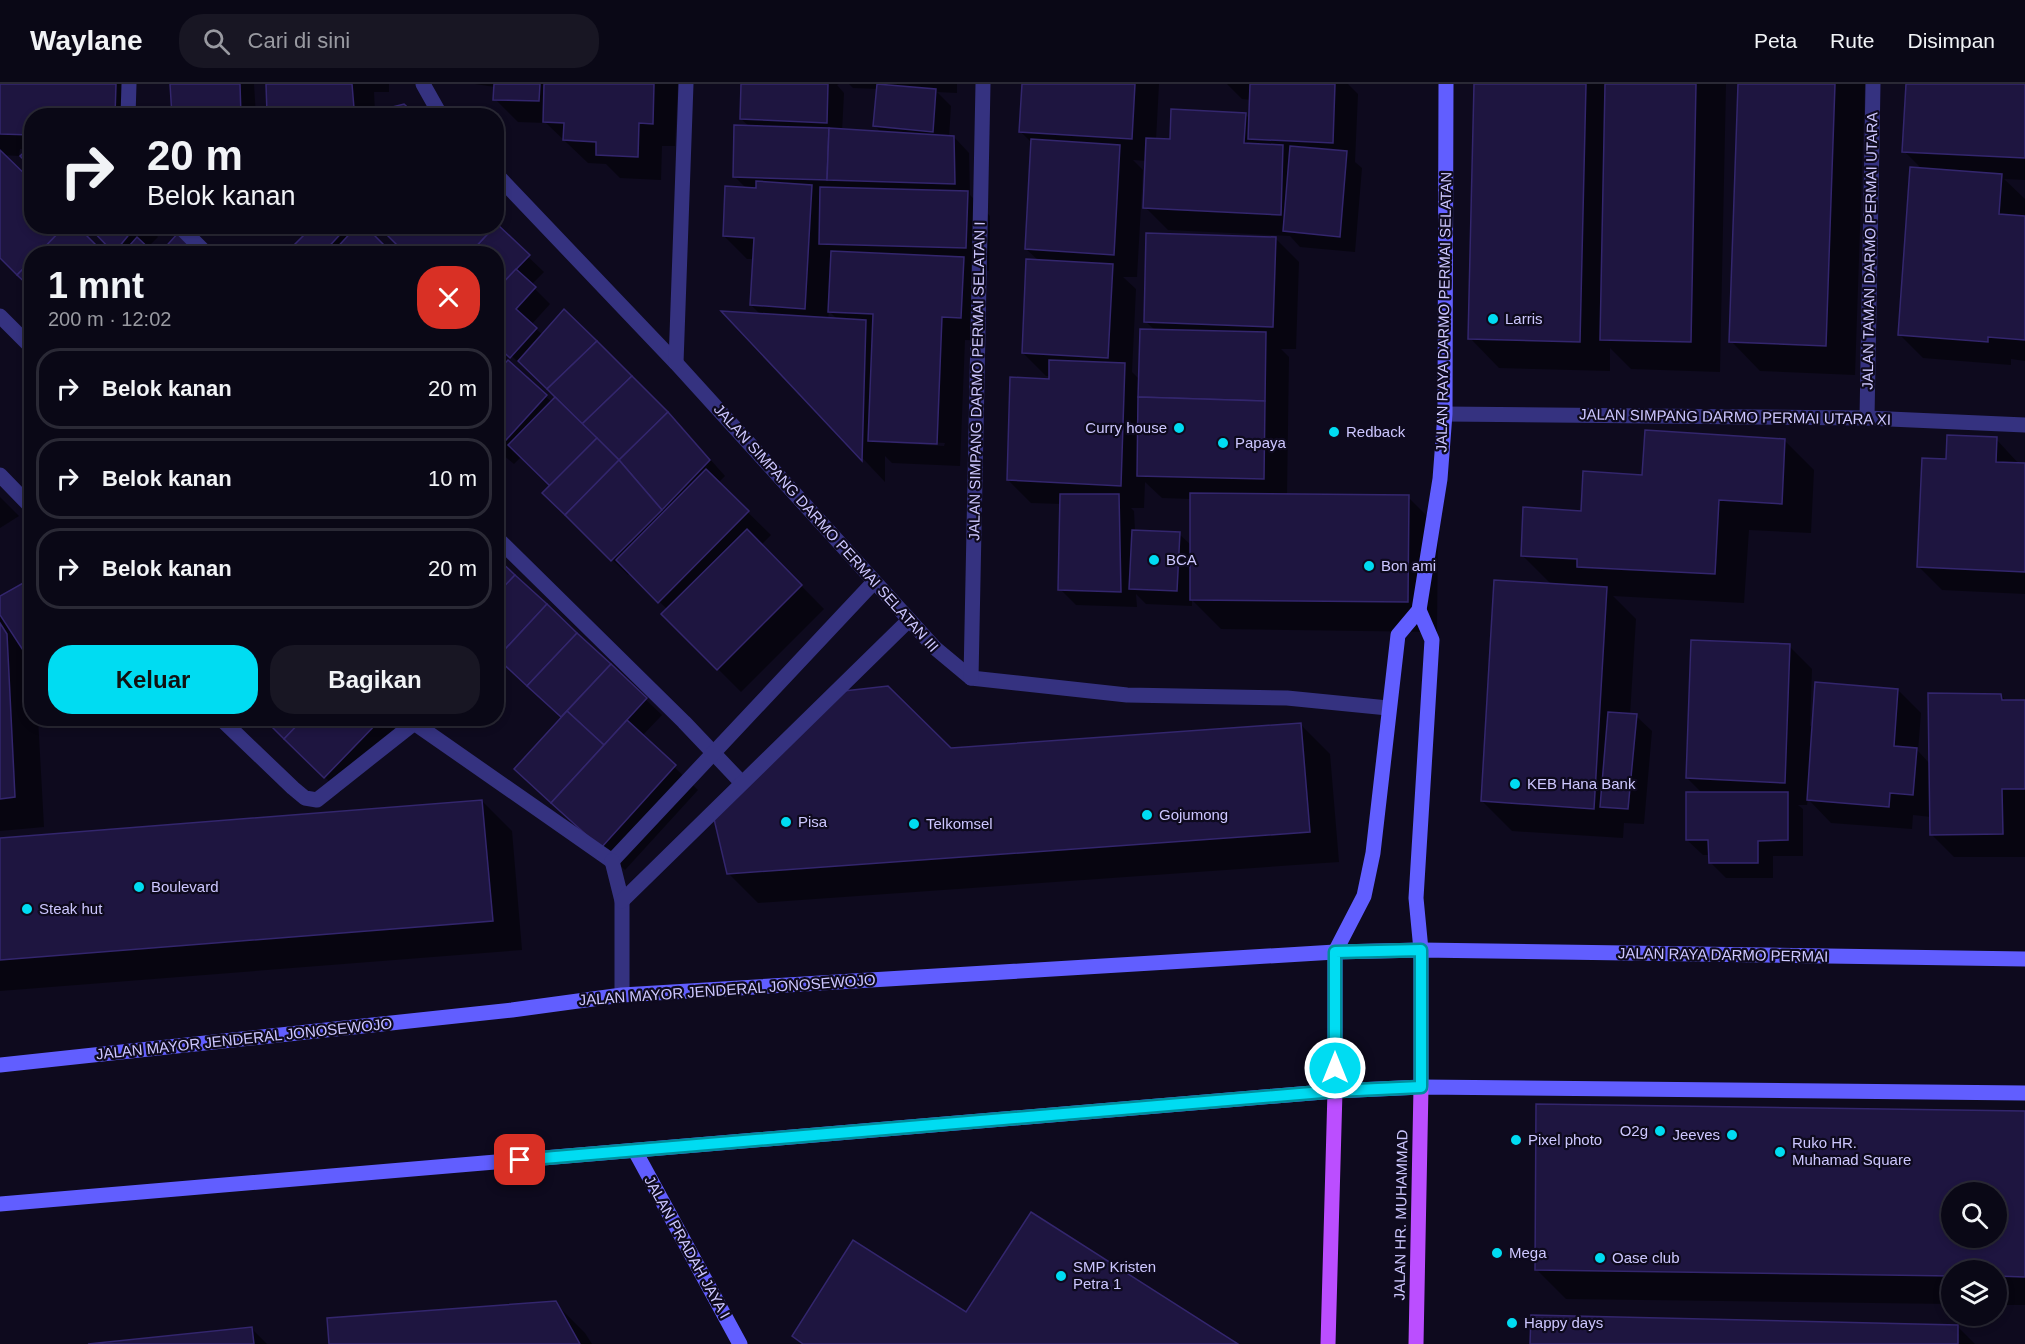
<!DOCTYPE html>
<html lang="id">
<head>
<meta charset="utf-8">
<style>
	:root { --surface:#0a0816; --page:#181623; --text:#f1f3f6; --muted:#999aa1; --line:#2a2935; --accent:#00dcf2 }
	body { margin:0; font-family:Arial,sans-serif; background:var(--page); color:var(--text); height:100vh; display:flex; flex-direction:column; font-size:22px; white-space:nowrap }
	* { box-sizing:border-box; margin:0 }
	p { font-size:20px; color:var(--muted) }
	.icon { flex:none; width:33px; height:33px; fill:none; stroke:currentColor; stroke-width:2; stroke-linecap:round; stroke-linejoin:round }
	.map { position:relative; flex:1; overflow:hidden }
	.sheet { position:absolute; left:24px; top:162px; width:480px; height:480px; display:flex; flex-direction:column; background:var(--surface); border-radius:24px; box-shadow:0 3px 9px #0003,0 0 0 2px var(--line) }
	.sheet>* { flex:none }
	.banner { position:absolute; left:24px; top:24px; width:480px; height:126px; border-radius:24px; box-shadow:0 3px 9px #0003,0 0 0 2px var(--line); background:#0a0816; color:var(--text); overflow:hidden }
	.tools { position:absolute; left:1941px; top:1098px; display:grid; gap:12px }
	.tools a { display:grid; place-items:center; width:66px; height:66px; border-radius:50%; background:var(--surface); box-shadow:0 3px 9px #0003,0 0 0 2px var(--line); font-size:30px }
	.pin { position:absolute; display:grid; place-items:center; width:51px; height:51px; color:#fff; margin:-26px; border-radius:12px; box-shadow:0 3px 9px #0006 }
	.me { position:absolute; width:66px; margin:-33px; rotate:0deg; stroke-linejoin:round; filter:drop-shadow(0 0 4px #0008) }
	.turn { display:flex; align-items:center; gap:21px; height:126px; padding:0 24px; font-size:27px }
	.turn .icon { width:78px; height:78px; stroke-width:2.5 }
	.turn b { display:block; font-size:42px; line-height:51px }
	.round { display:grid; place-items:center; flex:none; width:63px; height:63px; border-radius:24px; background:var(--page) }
	.headline { display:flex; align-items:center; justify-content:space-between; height:102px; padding:0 24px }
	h1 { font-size:36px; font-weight:600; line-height:45px }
	.cta { display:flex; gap:12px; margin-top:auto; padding:12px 24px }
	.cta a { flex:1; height:69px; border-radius:24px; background:var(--accent); color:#111; font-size:24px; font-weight:600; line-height:69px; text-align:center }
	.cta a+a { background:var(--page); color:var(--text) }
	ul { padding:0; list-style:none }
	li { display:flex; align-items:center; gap:18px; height:81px; margin:0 12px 9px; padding:0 12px; border:3px solid var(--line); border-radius:24px }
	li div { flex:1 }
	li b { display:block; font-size:22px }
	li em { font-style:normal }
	header { display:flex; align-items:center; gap:36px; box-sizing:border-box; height:84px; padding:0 30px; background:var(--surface); border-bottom:2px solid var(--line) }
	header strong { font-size:28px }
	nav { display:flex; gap:33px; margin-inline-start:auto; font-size:21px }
	.search { width:420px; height:54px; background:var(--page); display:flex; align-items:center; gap:15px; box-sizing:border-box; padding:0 21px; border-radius:24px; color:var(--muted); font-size:22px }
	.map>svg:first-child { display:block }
	.shadow { fill:#0007; fill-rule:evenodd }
	.building { fill:#1e1540; stroke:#33266d; stroke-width:1.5; fill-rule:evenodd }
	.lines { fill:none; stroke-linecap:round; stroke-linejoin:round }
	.street { stroke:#353280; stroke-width:15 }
	.secondary { stroke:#615eff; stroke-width:15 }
	.primary { stroke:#bb4eff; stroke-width:15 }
	.route-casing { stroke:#008f9d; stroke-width:15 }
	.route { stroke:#00dcf2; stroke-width:10 }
	.poi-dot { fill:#00dcf2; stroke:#0e0a1e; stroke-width:2 }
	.labels { text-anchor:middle; stroke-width:4.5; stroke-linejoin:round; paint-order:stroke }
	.street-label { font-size:15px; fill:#cdc7ff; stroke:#0e0a1e }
	.poi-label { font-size:15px; fill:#cdc7ff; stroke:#0e0a1e; text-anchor:start }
</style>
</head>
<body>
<header>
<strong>Waylane</strong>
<div class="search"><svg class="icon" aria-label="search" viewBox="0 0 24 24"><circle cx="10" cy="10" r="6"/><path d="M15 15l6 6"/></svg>Cari di sini</div>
<nav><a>Peta</a><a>Rute</a><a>Disimpan</a></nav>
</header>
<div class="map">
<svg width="2025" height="1260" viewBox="0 0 2025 1260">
	<rect width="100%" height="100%" fill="#0e0a1e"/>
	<g class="shadow">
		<path d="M0,0H132L130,32H32V82L29,65H20L19,72L2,71L32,170L0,172Z"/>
		<path d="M172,0H254L256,32H173Z"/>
		<path d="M267,0H389V8H374L375,28L415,32H272L269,28Z"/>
		<path d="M475,0H678L675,62H662L661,96L620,94L606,80L588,79L546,39L518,38L495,15V3Z"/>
		<path d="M743,0H839L837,1L844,9L842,48L883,50L875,42L878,5L853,4L849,0H957V9L937,8L951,22L949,53H954L969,69L970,111L990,132L989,187L976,186L987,197L984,257L965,256L960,382L892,379L885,372V398L725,228L761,231L751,221L754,175H747L724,152L747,105L734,92L750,43L741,35ZM829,227L837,235H828ZM891,356L945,359L944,362L891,359Z"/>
		<path d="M1023,0H1159L1156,56L1172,57L1245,30L1251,36V16L1242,15L1227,0H1348L1358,10L1355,78L1362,84L1355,168L1300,163L1290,152L1168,146L1145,123L1147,77L1133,76L1143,86L1137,193H1123L1136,205L1132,288L1140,296L1155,246L1146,238L1276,155L1299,178L1296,265H1281L1289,273L1287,412L1408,413L1438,443L1437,548L1221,545L1192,516V522L1146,520L1136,510L1137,523L1076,521L1060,505L1062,420L1031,419L1008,396L1050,296V292H1046L1023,269L1039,177L1026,165L1032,59L1020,47ZM1145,398L1162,414L1191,415V461L1179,450L1135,447L1134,427L1131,424H1144Z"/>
		<path d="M1476,0H1726L1720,288L1631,285L1610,264V287L1499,284L1470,254Z"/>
		<path d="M1740,0H1865L1855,291L1760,287L1731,257Z"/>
		<path d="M1907,0H2025V96L2004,95L2025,115V277L2011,275V281L1923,274L1900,251L1922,85L1904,67Z"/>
		<path d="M90,142H148L158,153L147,164L153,170H116Z"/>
		<path d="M280,142H298L290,151Z"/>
		<path d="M303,142H355L391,170H297L309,149Z"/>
		<path d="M376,142H496L544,188L531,201L550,220L531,241L543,251L684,346L725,392L718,399L771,451L761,461L824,525L741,608L663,530L668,526L630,489L628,491L544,409L552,402L522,372L514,380L496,365V271L552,318L557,313L496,258V170H407L383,145L381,148Z"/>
		<path d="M1996,355L2019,380L2025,381V510L1942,506L1919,483L1947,377Z"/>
		<path d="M1784,356L1814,386L1811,449L1749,446L1744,519L1613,512L1636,535L1630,631L1636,632L1652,647L1644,740L1624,739L1623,754L1512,747L1482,717L1552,501L1522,471L1582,428L1643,392Z"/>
		<path d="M0,413L19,432L0,444Z"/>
		<path d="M496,475L662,631L642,652L698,706L625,786L532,700L562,634L496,573Z"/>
		<path d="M32,496V634H38L44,743L0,747V514Z"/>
		<path d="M1789,562L1812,585L1810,642L1898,606L1921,629L1918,667L1930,680L2001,611L2007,618H2025V773H1954L1931,750V733L1913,731L1912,745L1831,739L1808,715L1807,721H1798L1803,725V772H1773V794H1726L1710,778V771H1703L1687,756L1703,710L1687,694Z"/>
		<path d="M265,634H384L399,649L340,708Z"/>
		<path d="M1300,640L1330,670L1339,778L758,819L728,789L951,665Z"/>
		<path d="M482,717L512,747L522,866L0,907V756Z"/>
		<path d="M2025,1029V1221H1996V1186H1952V1220L1566,1215L1536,1185ZM1952,1108H1996V1154H1952Z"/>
		<path d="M555,1219L585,1249L592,1260H331Z"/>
		<path d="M1958,1243L1975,1260H1532Z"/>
		<path d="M252,1245L267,1260H103Z"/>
	</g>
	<g class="building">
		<path d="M0,0H116L115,32H32V51L0,50Z"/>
		<path d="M170,0H240L241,32H172Z"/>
		<path d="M266,0H352L354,24L267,29Z"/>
		<path d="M494,0H540L539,17L493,16Z"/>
		<path d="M544,0H654L653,40L639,39L638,73L596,71V58L563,56L564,39L543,38Z"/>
		<path d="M741,0H828L827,39L740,35Z"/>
		<path d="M877,0L936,5L933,48L873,42Z"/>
		<path d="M1022,0H1135L1132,55L1019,48Z"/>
		<path d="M1250,0H1335L1333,59L1248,55Z"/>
		<path d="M1474,0H1586L1580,258L1468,255Z"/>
		<path d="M1605,0H1696L1691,258L1600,256Z"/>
		<path d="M1738,0H1835L1826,262L1729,258Z"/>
		<path d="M1906,0H2025V74L1902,68Z"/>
		<path d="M404,20L417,32H356Z"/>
		<path d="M1171,25L1246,29L1244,59L1283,61L1281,131L1143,124L1146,54L1170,55Z"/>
		<path d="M734,41L829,44L827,96L733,93Z"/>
		<path d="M829,44L954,52L955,100L827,96Z"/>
		<path d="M1031,55L1120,61L1114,171L1025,165Z"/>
		<path d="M32,61V84L20,72Z"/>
		<path d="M1290,62L1347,67L1340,153L1283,147Z"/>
		<path d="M0,66L32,97V142H65L38,170H32V176L17,191L0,174Z"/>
		<path d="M1910,83L2002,90L1999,130L2025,132V256L1988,253V258L1898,251Z"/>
		<path d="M756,97L812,101L805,225L750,221L754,154L723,152L725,102L756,104Z"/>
		<path d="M820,103L968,107L966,164L819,160Z"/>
		<path d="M497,140L530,171L496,206V170H469Z"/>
		<path d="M65,142H77L105,170H38Z"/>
		<path d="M88,142H136L114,169Z"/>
		<path d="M301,142H348L322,170H295L290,165L307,148Z"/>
		<path d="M357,142H365L393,170H331Z"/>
		<path d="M378,142H495L469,170H406Z"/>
		<path d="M179,148L197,165L194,170H159Z"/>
		<path d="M1146,149L1276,153L1273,243L1144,238Z"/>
		<path d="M137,153L155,170H122Z"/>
		<path d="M831,167L964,173L961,234L942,233L937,360L868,357L873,230L828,228Z"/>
		<path d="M1026,175L1113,180L1108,274L1022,269Z"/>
		<path d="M32,176V205L17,191Z"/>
		<path d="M516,185L536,203L516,225L537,244L510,274L496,261V206Z"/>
		<path d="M564,225L597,257L547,305L518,277Z"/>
		<path d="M721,227L866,236L862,377Z"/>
		<path d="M1140,245L1266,248L1265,317L1138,313Z"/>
		<path d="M597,257L632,292L582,340L547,305Z"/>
		<path d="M508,276L547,311L497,366L496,289Z"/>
		<path d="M1049,276L1125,279L1121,402L1007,396L1010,293L1049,295Z"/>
		<path d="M632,292L668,328L619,376L582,340Z"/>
		<path d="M555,313L597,354L550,402L508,361Z"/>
		<path d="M1138,313L1265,317L1264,395L1137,392Z"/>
		<path d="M668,328L710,376L662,426L619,376Z"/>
		<path d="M1645,346L1785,355L1782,420L1719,416L1715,490L1577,483V475L1521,472L1523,423L1581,427L1583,387L1642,391Z"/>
		<path d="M1947,351L1997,353L1996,378L2025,379V488L1917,483L1922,374L1946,375Z"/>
		<path d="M597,354L619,376L565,431L542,409Z"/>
		<path d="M619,376L662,426L611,477L565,431Z"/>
		<path d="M706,385L749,427L658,519L616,476Z"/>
		<path d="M1190,409L1409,411L1408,518L1190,516Z"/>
		<path d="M1060,410H1119L1121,508L1058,506Z"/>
		<path d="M747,445L802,501L717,586L661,530Z"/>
		<path d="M1132,446L1180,448L1177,507L1129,505Z"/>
		<path d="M496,473L515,491L496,511Z"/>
		<path d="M515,491L547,520L497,574L496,511Z"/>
		<path d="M32,494V580L0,531V512Z"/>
		<path d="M1494,496L1607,503L1594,725L1481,717Z"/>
		<path d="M547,520L577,549L527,602L497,574Z"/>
		<path d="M0,539L7,550L15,713L0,715Z"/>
		<path d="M577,549L611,580L561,633L527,602Z"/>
		<path d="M1691,556L1790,560L1785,699L1686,694Z"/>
		<path d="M611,580L647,614L604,661L567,627Z"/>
		<path d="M1815,598L1898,605L1894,662L1917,664L1913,711L1890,709L1889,723L1807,716Z"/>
		<path d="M888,602L951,664L1301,639L1310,748L727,790L714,735L844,607Z"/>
		<path d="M1928,609L2001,610L2002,616H2025V705H2002L2003,750L1930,751Z"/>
		<path d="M567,627L604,661L551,719L514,685Z"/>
		<path d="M1608,628L1637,630L1628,725L1600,723Z"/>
		<path d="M263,634H304L284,655Z"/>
		<path d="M304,634H382L324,694L284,655Z"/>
		<path d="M627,636L676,681L601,764L551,719Z"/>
		<path d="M1686,708H1788V756L1758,757V779H1709L1708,756H1686Z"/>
		<path d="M482,716L493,837L0,876V754Z"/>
		<path d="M1536,1020L2025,1027V1193L1996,1192V1186H1952V1192L1535,1186ZM1952,1108H1996V1154H1952Z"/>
		<path d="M1031,1128L1238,1260H803L792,1252L853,1156L966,1228Z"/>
		<path d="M556,1217L580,1260H329L327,1234Z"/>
		<path d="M1531,1231L1958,1241V1260H1530Z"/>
		<path d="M252,1243L254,1260H88Z"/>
	</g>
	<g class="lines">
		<g class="street">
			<path d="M423,0L441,32"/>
			<path d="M128,32L129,0"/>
			<path d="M496,90L676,279L935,564L971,594L1127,611L1287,614L1388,624"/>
			<path d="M179,142L207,170"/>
			<path d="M0,232L32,264"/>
			<path d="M676,279L686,0"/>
			<path d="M1445,330L1867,334L2025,341"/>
			<path d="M1867,334L1873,0"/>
			<path d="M0,391L32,424"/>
			<path d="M496,453L684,638L741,698"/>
			<path d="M971,594L983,0"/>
			<path d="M220,634L293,704L305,714L317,716L413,640"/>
			<path d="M407,634L612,777"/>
			<path d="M612,777L873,499"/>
			<path d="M612,777L622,817V911"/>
			<path d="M622,817L909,536"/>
		</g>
		<g class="secondary">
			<path d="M1419,526L1432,556L1416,814L1421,866V1003"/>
			<path d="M0,981L512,926L622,911L1335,868L1421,866L2025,875"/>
			<path d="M1335,1007V868L1364,812L1373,769L1398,551L1419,526L1440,395L1445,330L1446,0"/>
			<path d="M635,1067L740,1260"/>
			<path d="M0,1120L1335,1007L1421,1003L2025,1009"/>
		</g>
		<g class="primary">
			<path d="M1328,1260L1335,1007"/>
			<path d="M1416,1260L1421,1003"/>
		</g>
	</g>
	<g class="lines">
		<g class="route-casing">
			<path id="route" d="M520,1076L1335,1007L1421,1003V866L1335,868V984"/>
		</g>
		<use href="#route" class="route"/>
	</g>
	<g class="poi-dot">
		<circle cx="1493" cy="235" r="6"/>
		<circle cx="1179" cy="344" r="6"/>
		<circle cx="1334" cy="348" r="6"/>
		<circle cx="1223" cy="359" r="6"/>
		<circle cx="1154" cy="476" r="6"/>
		<circle cx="1369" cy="482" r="6"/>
		<circle cx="1515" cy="700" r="6"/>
		<circle cx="1147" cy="731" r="6"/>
		<circle cx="786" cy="738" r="6"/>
		<circle cx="914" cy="740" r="6"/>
		<circle cx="139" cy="803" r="6"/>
		<circle cx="27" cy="825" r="6"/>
		<circle cx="1660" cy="1047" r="6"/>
		<circle cx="1732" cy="1051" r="6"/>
		<circle cx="1516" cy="1056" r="6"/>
		<circle cx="1780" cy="1068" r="6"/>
		<circle cx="1497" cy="1169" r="6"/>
		<circle cx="1600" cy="1174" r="6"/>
		<circle cx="1061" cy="1192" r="6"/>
		<circle cx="1512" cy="1239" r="6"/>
	</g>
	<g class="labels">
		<g class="street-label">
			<text transform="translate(1870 167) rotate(-89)" y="5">JALAN TAMAN DARMO PERMAI UTARA</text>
			<text transform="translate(1444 228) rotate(-89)" y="5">JALAN RAYA DARMO PERMAI SELATAN</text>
			<text transform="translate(977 297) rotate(-89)" y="5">JALAN SIMPANG DARMO PERMAI SELATAN I</text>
			<text transform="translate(1735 333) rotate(1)" y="5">JALAN SIMPANG DARMO PERMAI UTARA XI</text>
			<text transform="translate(826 444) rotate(48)" y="5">JALAN SIMPANG DARMO PERMAI SELATAN III</text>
			<text transform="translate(1723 871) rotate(1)" y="5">JALAN RAYA DARMO PERMAI</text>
			<text transform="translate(727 906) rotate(-4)" y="5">JALAN MAYOR JENDERAL JONOSEWOJO</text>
			<text transform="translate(244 955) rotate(-6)" y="5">JALAN MAYOR JENDERAL JONOSEWOJO</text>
			<text transform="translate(1401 1131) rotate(-89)" y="5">JALAN HR. MUHAMMAD</text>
			<text transform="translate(687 1163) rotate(61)" y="5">JALAN PRADAH JAYA I</text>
		</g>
		<g class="poi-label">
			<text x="1505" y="240">Larris</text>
			<text x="1167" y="349" text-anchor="end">Curry house</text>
			<text x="1346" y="353">Redback</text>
			<text x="1235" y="364">Papaya</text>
			<text x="1166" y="481">BCA</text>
			<text x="1381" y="487">Bon ami</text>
			<text x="1527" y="705">KEB Hana Bank</text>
			<text x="1159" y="736">Gojumong</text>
			<text x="798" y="743">Pisa</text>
			<text x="926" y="745">Telkomsel</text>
			<text x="151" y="808">Boulevard</text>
			<text x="39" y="830">Steak hut</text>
			<text x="1648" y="1052" text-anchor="end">O2g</text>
			<text x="1720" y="1056" text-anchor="end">Jeeves</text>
			<text x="1528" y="1061">Pixel photo</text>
			<text x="1792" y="1064">Ruko HR.<tspan x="1792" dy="17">Muhamad Square</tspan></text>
			<text x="1509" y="1174">Mega</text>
			<text x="1612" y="1179">Oase club</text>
			<text x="1073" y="1188">SMP Kristen<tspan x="1073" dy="17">Petra 1</tspan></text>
			<text x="1524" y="1244">Happy days</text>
		</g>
	</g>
</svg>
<div class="tools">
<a><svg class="icon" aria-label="search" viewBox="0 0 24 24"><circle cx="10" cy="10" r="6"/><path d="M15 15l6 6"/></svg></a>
<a><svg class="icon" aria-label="layers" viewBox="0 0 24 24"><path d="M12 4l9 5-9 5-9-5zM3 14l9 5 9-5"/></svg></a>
</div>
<div class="pin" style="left:520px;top:1076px;background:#d93025"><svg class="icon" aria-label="arrive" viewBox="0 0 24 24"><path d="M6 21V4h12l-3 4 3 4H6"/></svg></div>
<svg class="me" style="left:1335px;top:984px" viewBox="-20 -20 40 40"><circle r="17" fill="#00dcf2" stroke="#fff" stroke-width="3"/><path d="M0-11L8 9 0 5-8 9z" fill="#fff"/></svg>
<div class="banner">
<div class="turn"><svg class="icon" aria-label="right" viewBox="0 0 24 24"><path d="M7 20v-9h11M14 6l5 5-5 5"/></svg><div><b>20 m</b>Belok kanan</div></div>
</div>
<section class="sheet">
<div class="headline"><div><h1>1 mnt</h1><p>200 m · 12:02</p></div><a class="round" style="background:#d93025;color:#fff"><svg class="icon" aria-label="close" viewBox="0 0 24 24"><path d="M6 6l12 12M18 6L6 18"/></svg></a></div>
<ul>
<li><svg class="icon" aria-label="right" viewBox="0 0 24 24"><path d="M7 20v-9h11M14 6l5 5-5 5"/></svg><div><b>Belok kanan</b></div><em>20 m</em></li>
<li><svg class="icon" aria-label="right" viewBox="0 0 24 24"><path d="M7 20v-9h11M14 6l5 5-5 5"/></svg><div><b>Belok kanan</b></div><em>10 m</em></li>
<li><svg class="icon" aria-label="right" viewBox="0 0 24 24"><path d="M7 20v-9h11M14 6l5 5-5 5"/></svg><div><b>Belok kanan</b></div><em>20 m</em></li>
</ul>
<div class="cta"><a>Keluar</a><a>Bagikan</a></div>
</section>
</div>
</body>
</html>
